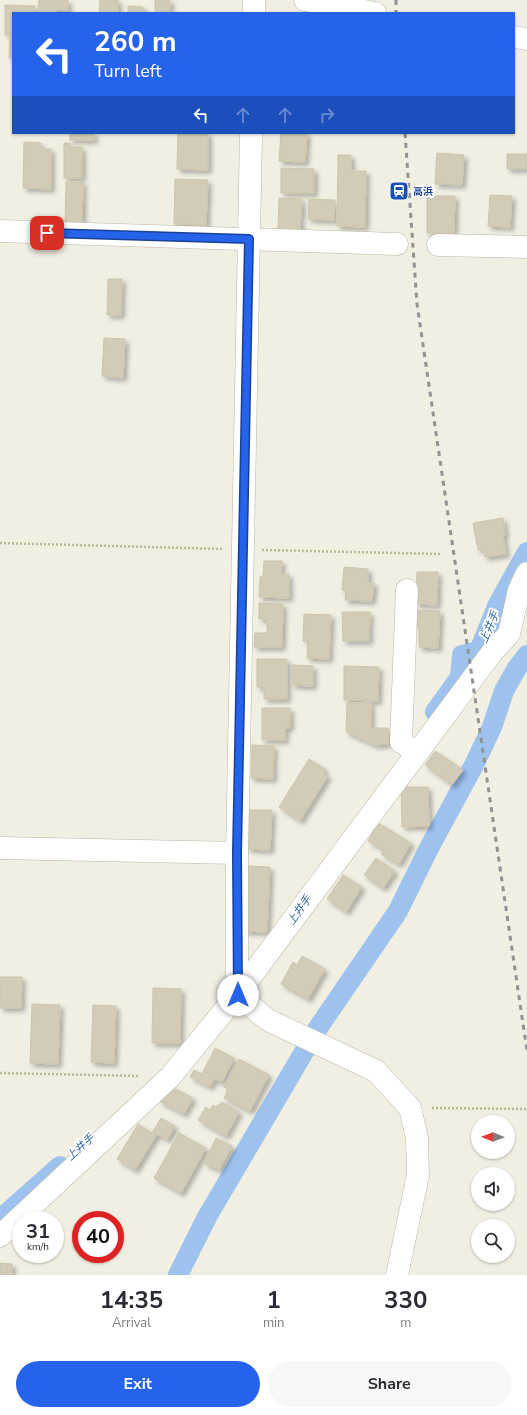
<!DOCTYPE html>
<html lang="en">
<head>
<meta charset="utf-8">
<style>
	:root { --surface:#fff; --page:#f7f7f7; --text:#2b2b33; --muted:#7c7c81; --accent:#2563eb }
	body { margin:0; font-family:"Nunito Sans","Noto Sans JP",sans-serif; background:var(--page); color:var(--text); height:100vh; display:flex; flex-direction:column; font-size:15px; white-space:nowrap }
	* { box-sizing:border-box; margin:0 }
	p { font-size:13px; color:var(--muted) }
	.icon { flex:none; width:22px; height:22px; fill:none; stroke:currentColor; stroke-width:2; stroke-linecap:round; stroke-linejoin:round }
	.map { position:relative; height:1275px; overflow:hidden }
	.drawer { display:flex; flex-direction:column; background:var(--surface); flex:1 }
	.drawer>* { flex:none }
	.banner { position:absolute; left:12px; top:12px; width:503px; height:122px; border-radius:0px; box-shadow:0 1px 3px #0004; background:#2563eb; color:#fff; overflow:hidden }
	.needle { width:26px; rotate:271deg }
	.buttons { position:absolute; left:471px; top:1115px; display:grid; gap:8px }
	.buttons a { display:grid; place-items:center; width:44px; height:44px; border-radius:50%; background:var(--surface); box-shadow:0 1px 3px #0004; font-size:20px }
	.speed { position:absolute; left:12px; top:1211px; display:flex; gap:8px; font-size:20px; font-weight:700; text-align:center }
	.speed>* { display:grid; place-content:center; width:52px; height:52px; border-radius:50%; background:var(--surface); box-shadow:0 1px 3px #0004; line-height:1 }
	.speed small { font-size:10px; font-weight:400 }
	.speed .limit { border:6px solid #d22; background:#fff; color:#111 }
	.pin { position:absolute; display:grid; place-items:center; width:34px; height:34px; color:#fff; margin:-17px; border-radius:8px; box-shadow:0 2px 6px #0006 }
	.me { position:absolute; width:44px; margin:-22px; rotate:0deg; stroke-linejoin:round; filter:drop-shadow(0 0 3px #0008) }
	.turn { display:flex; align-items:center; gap:14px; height:84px; padding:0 16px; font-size:18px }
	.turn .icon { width:52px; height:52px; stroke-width:2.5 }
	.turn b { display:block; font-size:28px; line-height:34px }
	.lanes { display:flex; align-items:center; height:38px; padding:0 16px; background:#0003; justify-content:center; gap:20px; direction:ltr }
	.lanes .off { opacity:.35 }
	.eta { display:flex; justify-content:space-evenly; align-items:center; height:68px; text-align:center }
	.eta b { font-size:24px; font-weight:700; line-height:28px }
	.cta { display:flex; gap:8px; margin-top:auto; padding:8px 16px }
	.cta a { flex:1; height:46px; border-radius:24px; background:var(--accent); color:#fff; font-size:16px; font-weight:700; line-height:46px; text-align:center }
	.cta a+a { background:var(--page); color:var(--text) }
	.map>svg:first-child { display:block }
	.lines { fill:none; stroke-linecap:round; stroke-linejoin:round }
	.canal { stroke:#9dc2ee; stroke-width:20 }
	.building { fill:#d2cbb8; stroke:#cdc4ab; filter:url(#shadow) }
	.minor-casing { stroke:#bcb7a5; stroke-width:23 }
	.path { stroke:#bdb596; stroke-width:2.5; stroke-dasharray:2 2; stroke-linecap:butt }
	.minor { stroke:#fff; stroke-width:22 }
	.rail { stroke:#929292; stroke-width:3; stroke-dasharray:5 5; stroke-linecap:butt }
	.route-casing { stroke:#184099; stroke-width:10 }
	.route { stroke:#2563eb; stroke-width:7 }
	.labels { text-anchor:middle; stroke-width:4; stroke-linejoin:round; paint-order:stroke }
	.transit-label { font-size:10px; font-weight:bold; fill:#164399; stroke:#fff; text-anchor:start }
	.water-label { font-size:11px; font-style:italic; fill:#2e66ab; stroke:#fff }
</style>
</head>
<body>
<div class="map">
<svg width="527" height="1275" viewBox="0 0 527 1275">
	<defs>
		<filter id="shadow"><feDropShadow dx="3.5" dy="3.5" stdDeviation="2" flood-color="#0004"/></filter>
	</defs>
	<rect width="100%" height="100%" fill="#f1eee2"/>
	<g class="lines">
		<g class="canal">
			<path d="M435,712L460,677L462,655L479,651L498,604L527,552"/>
			<path d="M0,1219L60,1166"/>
			<path d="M178,1275L207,1217L318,1028L398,911L429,848L474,765L492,727L504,691L517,668L527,655"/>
		</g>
	</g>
	<g class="building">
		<path d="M39,0H68V10H57V13H38Z"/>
		<path d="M100,0H118V13H99Z"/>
		<rect x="155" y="0" width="15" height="11"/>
		<path d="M5,5L35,6V13H13V58H9L10,35H5Z"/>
		<path d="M128,6L143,7V13H151H128Z"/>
		<rect x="70" y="133" width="24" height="7"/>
		<path d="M178,133H208V170L177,169Z"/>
		<path d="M281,133H307L305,162L279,161Z"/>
		<path d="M24,142L41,143V149H51V189L23,188Z"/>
		<path d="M64,143H70V147H82V178H64Z"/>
		<path d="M437,153L464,155L462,185L435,184Z"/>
		<rect x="507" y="154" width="20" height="15"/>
		<path d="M338,155H351V171H366L365,227L337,226Z"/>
		<path d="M281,168L314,169V193H281Z"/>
		<path d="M175,179L208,180L206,225L174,224Z"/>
		<path d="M66,182H83L82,227H65Z"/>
		<path d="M490,195L512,196L510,227L488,226Z"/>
		<path d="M427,196H455L454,233H427Z"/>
		<path d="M279,198L302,199L300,230H278Z"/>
		<path d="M309,199L335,200L334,220L308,219Z"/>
		<path d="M108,279H122L121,315H107Z"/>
		<path d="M104,338L125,339L123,378L102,376Z"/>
		<path d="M503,518L505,535L503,536L506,554L485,557L483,549L478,550L473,523Z"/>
		<path d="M264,561H282L281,574H289V598L259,597L260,577L263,576Z"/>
		<path d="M344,567L368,569V583H374L372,601L345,600L346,591L342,590Z"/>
		<path d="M417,572H438L437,605L416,604Z"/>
		<path d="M259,603L283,604L282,647H254L255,633H267V619H259Z"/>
		<path d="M416,610L440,611L438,648L419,647V627H415Z"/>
		<path d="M342,612H370L369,641H343Z"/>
		<path d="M304,614L331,615L329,659L307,658L308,641H303Z"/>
		<path d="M257,659H287V699H264V688L257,687Z"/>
		<path d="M292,665L313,666V686L292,685Z"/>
		<path d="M344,666L379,667L378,701L344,700Z"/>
		<path d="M347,703H371V728H388V744L375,745L346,732Z"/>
		<path d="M262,708H290V728H285V740H262Z"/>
		<path d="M252,745L274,746L273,779L251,778Z"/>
		<path d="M435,751L463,770L452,785L425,765Z"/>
		<path d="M309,759L325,769L323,773L328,776L300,821L279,807Z"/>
		<path d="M401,787H428L429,826L402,827Z"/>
		<path d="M249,810H272L270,850L248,849Z"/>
		<path d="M378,823L411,843L399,864L381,854L384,850L368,841Z"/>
		<path d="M376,858L395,871L383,888L364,875Z"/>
		<path d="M247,866L270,867L267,932L244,931Z"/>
		<path d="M343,875L362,887L346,912L327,899Z"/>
		<path d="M302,956L325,969L308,999L281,984L293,962L297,965Z"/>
		<path d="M0,977H22L21,1008H0Z"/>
		<path d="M153,988L181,989L180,1043H152Z"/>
		<path d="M32,1004L60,1005L58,1064L30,1063Z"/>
		<path d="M93,1005L116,1006L114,1063L91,1062Z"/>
		<path d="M215,1048L234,1058L222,1082L214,1079L210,1087L190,1077L194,1070L202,1074Z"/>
		<path d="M239,1059L269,1075L250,1111L224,1098L228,1090L224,1087Z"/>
		<path d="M168,1085L193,1098L184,1114L159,1101Z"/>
		<path d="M222,1102L239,1112L226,1136L198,1120L206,1107L210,1110L213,1105L216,1107Z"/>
		<path d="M161,1118L175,1126L167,1140L157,1134L135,1170L117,1159L138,1124L152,1133Z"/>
		<path d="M179,1133L206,1148L181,1193L154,1178Z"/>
		<path d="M216,1138L232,1146L219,1170L204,1163Z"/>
		<path d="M0,1263L12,1264V1275H0Z"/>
	</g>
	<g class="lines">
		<g class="minor-casing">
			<g id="minor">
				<path d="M305,0L375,13"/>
				<path d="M254,13V0"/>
				<path d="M514,37L527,39"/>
				<path d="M0,231L397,244"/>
				<path d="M438,245L527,247"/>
				<path d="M407,590L401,742L417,753"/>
				<path d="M0,848L237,853"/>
				<path d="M237,995V853L251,133"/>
				<path d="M237,995L268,1020L376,1071L410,1108L417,1138L418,1175L397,1275"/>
				<path d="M0,1236L170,1077L237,995L493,651L509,634L519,590L527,573"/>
			</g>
		</g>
		<g class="path">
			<path d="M0,543L223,549"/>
			<path d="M262,550L441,554"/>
			<path d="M0,1073L139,1076"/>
			<path d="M432,1108L527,1109"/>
		</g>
		<use href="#minor" class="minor"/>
		<g class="rail">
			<path d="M396,0V13"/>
			<path d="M405,133L417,304L527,1051"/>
		</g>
	</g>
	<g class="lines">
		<g class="route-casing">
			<path id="route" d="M47,233L249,239L237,853L238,995"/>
		</g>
		<use href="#route" class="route"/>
	</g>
	<defs>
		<g id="station-square" transform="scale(1)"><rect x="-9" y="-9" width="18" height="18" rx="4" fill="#1a4fb4" stroke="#fff"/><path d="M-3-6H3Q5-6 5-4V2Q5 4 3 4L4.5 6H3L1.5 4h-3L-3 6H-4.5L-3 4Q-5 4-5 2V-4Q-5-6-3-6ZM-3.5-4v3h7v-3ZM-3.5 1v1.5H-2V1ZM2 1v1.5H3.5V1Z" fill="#fff"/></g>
	</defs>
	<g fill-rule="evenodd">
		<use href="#station-square" x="399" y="191"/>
	</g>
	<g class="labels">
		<g class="transit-label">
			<text x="413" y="195">高浜</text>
		</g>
		<g class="water-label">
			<text transform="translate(489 627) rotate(-67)" y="4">上井手</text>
			<text transform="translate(299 910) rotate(-55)" y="4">上井手</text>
			<text transform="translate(80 1147) rotate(-42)" y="4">上井手</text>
		</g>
	</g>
</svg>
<div class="buttons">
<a><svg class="needle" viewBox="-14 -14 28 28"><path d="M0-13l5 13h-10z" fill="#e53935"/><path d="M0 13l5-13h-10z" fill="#7c7c81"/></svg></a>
<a><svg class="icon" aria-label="sound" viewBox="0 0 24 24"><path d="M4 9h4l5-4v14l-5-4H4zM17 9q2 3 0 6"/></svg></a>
<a><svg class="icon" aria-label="search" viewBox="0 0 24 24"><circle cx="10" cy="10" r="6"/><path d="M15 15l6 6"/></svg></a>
</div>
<div class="speed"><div>31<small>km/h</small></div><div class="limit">40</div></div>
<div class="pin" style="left:47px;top:233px;background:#d93025"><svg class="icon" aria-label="arrive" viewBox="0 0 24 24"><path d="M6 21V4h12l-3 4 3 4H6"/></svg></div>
<svg class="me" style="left:238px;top:995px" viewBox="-20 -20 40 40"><circle r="19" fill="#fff"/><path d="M0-13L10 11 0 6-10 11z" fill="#2563eb"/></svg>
<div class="banner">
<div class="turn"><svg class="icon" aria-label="left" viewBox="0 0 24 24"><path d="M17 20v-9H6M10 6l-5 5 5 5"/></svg><div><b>260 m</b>Turn left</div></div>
<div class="lanes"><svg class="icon" aria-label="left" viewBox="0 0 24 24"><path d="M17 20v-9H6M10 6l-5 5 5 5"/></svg><svg class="icon off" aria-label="ahead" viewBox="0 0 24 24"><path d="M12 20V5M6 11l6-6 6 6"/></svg><svg class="icon off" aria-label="ahead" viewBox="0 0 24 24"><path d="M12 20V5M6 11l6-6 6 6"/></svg><svg class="icon off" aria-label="right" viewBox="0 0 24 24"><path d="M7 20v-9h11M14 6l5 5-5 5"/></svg></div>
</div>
</div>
<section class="drawer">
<div class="eta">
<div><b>14:35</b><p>Arrival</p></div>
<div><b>1</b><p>min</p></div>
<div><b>330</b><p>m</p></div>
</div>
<div class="cta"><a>Exit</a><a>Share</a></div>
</section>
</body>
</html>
